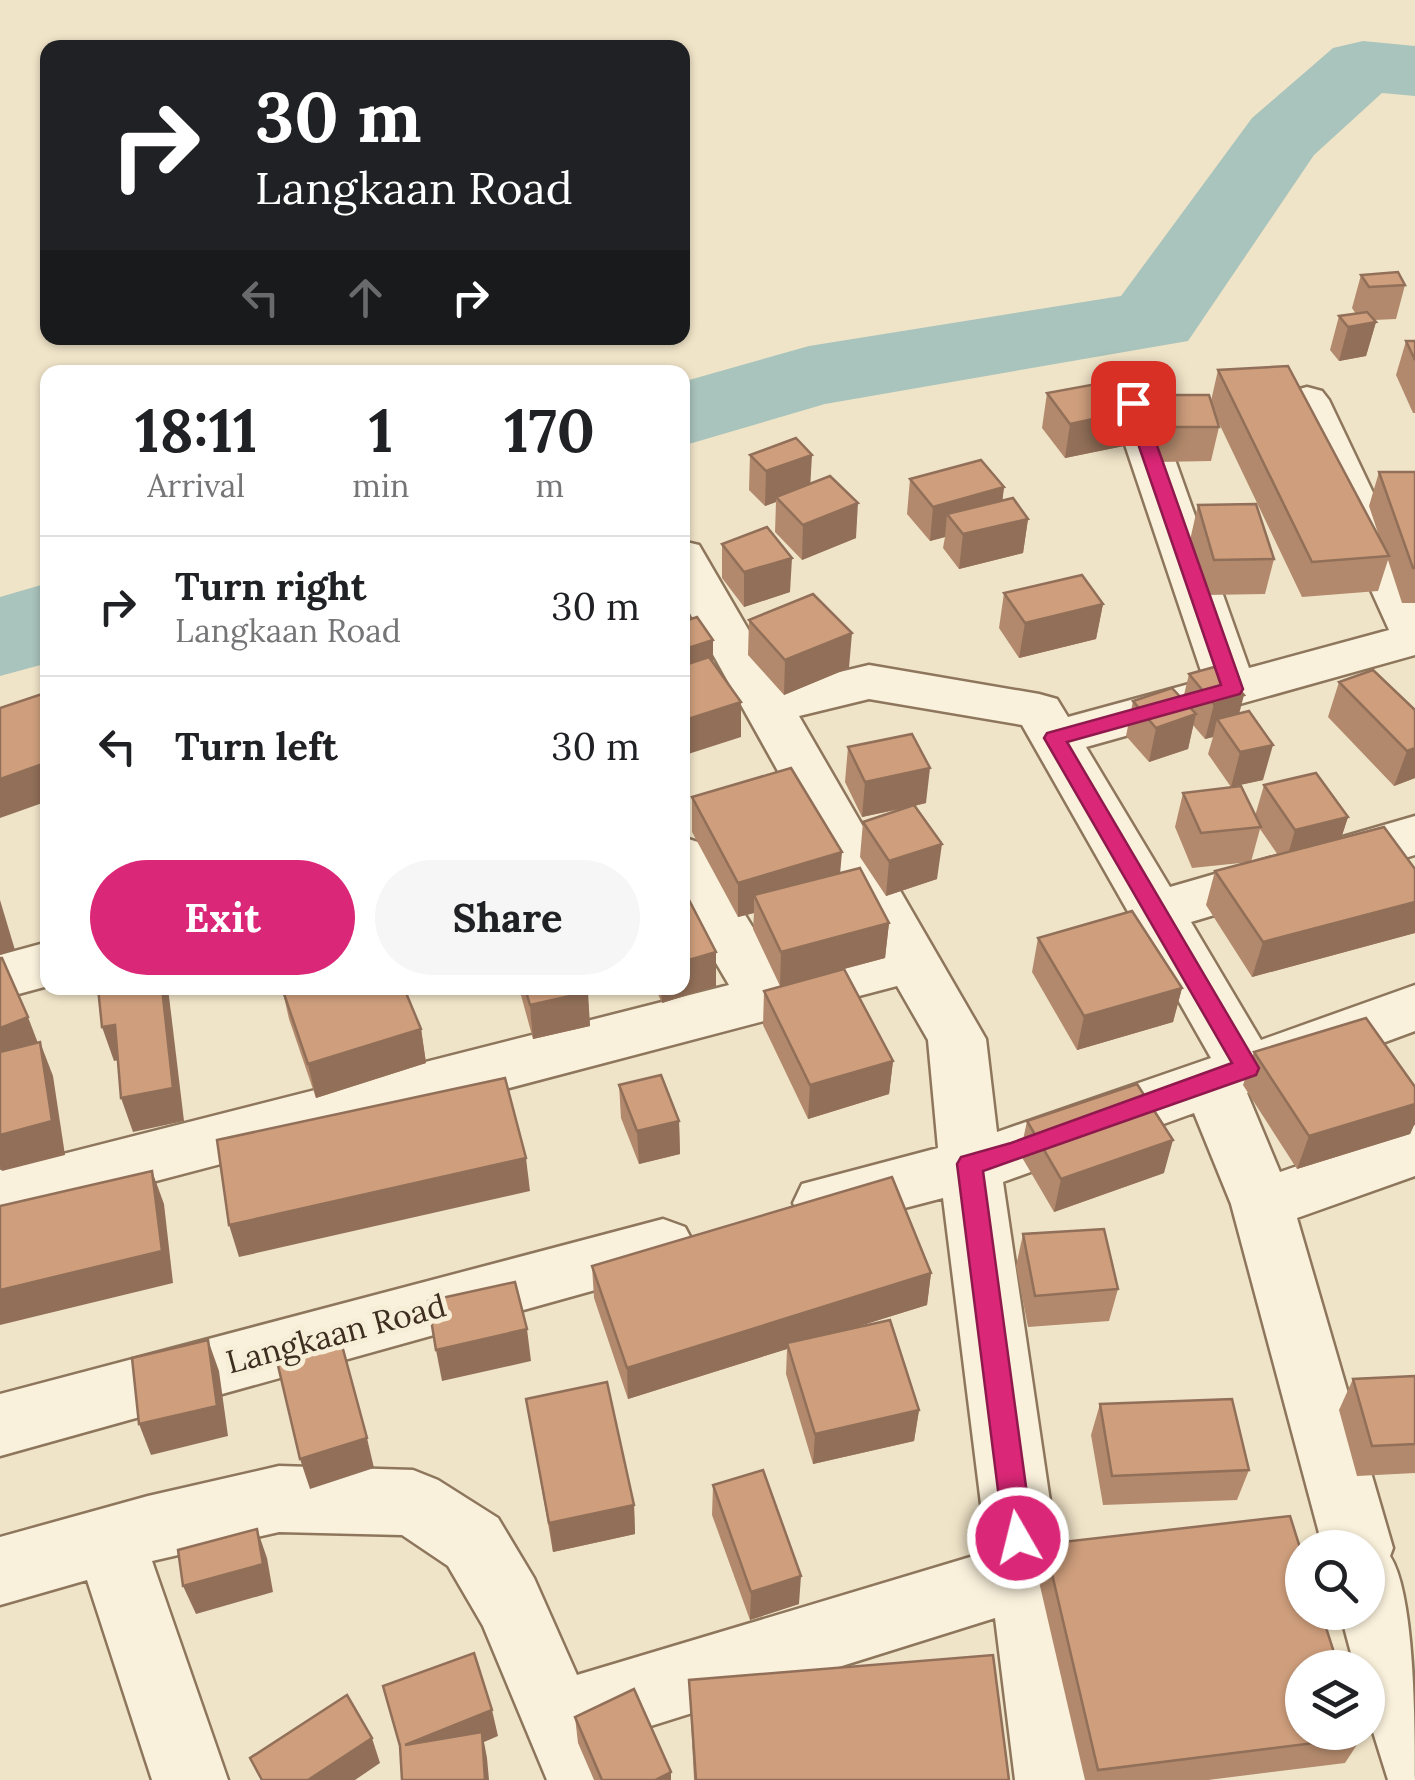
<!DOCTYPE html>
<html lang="en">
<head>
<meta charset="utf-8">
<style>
	:root { --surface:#fff; --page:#f6f6f6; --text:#202124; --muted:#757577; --line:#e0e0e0; --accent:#db2777 }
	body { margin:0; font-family:Lora,serif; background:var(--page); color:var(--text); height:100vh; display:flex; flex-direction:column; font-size:38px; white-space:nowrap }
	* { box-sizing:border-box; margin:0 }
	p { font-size:32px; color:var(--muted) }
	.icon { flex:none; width:55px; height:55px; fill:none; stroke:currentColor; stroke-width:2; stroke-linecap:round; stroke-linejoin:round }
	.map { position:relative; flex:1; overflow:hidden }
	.drawer { position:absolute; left:40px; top:365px; width:650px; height:630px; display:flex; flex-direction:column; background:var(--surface); border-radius:20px; box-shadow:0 2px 8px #0004 }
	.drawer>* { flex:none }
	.banner { position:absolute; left:40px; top:40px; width:650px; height:305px; border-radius:20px; box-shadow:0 2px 8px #0004; background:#202124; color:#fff; overflow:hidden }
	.controls { position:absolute; left:1285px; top:1530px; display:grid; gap:20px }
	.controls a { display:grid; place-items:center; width:100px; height:100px; border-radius:50%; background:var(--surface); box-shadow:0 2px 8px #0004; font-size:50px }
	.pin { position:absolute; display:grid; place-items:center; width:85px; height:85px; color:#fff; margin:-42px; border-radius:20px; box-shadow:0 5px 15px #0006 }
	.me { position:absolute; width:110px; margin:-55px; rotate:352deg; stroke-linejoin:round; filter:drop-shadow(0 0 8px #0008) }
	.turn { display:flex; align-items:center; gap:35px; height:210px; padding:0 50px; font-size:45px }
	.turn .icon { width:130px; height:130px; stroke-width:2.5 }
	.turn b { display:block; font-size:70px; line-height:85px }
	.lanes { display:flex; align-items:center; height:95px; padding:0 50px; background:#0003; justify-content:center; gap:50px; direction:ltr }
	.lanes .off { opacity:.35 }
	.eta { display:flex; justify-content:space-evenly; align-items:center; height:170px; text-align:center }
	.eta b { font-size:60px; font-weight:800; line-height:70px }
	.button { display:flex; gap:20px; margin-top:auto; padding:20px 50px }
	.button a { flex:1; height:115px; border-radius:60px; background:var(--accent); color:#fff; font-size:40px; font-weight:800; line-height:115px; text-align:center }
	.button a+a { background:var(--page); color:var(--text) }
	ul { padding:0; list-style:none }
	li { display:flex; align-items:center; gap:30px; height:140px; padding:0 50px; border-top:2px solid var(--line) }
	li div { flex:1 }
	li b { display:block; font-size:38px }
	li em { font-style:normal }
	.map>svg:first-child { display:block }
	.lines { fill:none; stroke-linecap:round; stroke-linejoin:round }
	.river { fill:#a9c4bc; fill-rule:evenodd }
	.minor-casing { stroke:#8d765c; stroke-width:5 }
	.minor { fill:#faf1dc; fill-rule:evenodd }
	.wall { fill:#b2896c; fill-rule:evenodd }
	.shaded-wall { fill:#916f58 }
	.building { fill:#cf9f7d; stroke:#916f58; stroke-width:2.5 }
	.route { fill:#db2777; stroke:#8e194d; stroke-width:2.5 }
	.labels { text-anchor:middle; stroke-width:10; stroke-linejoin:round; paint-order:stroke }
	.street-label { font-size:32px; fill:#3d2e20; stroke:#f7eed8 }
</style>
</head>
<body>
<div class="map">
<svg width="1415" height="1780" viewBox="0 0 1415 1780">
	<rect width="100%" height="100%" fill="#f0e4c8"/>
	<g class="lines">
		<g class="river">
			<path d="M1363,41L1415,46V96L1382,93L1314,155L1188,341L825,404L682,446V382L809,346L1121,296L1252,118L1333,48Z"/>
			<path d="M48,583V663L0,676V597Z"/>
		</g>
		<g class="minor-casing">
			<g id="minor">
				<path d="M1307,387L1322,391L1329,400L1415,581V655L1086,747L1170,887L1415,816V855L1191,922L1261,1040L1415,985V1031L1247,1093L1280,1172L1415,1125V1176L1297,1218L1393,1548L1390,1556C1415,1594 1415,1726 1415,1780H1388L1368,1716V1668H1355L1340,1612H1368V1548H1323L1231,1204L1194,1113L1003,1182L1091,1780H1015L995,1618L606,1740L623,1780H547L483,1626L448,1566L402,1535L279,1532L152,1561L228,1780H152L87,1580L0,1605V1537L148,1496L279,1466L413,1470L438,1480L498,1518L534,1578L577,1675L987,1552L943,1198L824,1229L802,1222L793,1203L802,1184L938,1148L928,1040L897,986L0,1222V1170L729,985L682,905V837L701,843L780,972L876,947L682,599V541L699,545L781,686L869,665L1039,694L1057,699L1068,717L1204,680L1111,403L1118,394L1133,390L1148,394L1155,403L1249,668L1389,630L1285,400L1292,391ZM869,699L1022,725L1211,1058L997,1132L986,1039L799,716Z"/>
				<path d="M48,942V986L0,999V955Z"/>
				<path d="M663,1219L685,1227L695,1246L685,1265L0,1456V1394Z"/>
			</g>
		</g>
		<use href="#minor" class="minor"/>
	</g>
	<g class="wall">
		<path d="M1361,275L1405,285L1396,319L1374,320L1376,322L1366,356L1339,361L1330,350L1339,316L1356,314L1352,308Z"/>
		<path d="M1406,341H1415V413H1413L1396,375Z"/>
		<path d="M1218,370L1381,542L1369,506L1379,472H1415V603H1402L1388,560L1378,591L1302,597L1215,415L1219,427L1211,461L1159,462L1151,429L1158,395L1211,401Z"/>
		<path d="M1047,393L1124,446L1065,458L1042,428Z"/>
		<path d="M750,455L811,484L856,538L802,560L775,532L776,502L765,506L749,490Z"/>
		<path d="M910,479L1004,487L1002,500L1028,519L1023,553L959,569L943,548L945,537L930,541L907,514Z"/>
		<path d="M1198,505L1274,559L1265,594L1206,595L1190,540Z"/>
		<path d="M722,544L790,592L744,607L722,578Z"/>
		<path d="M1004,593L1103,604L1096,639L1019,658L999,628Z"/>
		<path d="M749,620L849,668L784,695L748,655Z"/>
		<path d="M1189,674L1239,713L1263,780L1234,786L1255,816L1264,785L1348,817L1341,838L1415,869V933L1252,977L1206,905L1215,871L1250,862L1192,868L1175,827L1183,793L1231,787L1208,754L1213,737L1205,739L1193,725L1188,749L1149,762L1126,736L1133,701L1183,699ZM1260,829L1278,855L1251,862Z"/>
		<path d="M1339,682L1415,710V778L1394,786L1328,717Z"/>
		<path d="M848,747L926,803L915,806L937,879L886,896L860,857L863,822L910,807L862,817L845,782Z"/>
		<path d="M692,797L840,873L889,923L885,958L844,969L893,1061L889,1094L808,1119L763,1025L764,991L780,986L753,929L754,913L738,917L692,832Z"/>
		<path d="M1038,938L1182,988L1173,1022L1077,1050L1032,972Z"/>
		<path d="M716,986L662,1003L655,988H682Z"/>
		<path d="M282,988L421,1029L426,1063L316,1098L289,1019Z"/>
		<path d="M519,988H587L590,1026L533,1039Z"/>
		<path d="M1254,1052L1415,1087V1123L1410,1134L1297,1169L1243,1085Z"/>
		<path d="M619,1085L679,1121L680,1154L639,1164L621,1118Z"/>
		<path d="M1027,1121L1164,1173L1054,1212L1020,1154Z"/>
		<path d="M1023,1234L1118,1289L1109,1321L1028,1327L1016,1266Z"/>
		<path d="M592,1266L931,1273L927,1305L856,1327L919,1410L914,1441L813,1464L786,1374L787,1349L628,1399L594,1298Z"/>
		<path d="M1415,1376V1473L1357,1476L1339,1410L1353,1379Z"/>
		<path d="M526,1399L634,1505L635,1534L553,1552Z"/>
		<path d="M1100,1404L1249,1470L1237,1500L1103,1505L1091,1435Z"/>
		<path d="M713,1485L799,1604L750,1620L712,1515Z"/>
		<path d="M1045,1544L1362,1737L1345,1763L1208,1780H1085L1037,1573Z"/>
		<path d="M689,1680L1009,1780H694Z"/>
		<path d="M575,1717L671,1780H594L578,1743Z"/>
	</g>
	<g class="shaded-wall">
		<path d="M1376,322L1366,356L1339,361L1348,327Z"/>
		<path d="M1130,411L1124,446L1065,458L1070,424Z"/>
		<path d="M812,455L810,490L776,497V502L765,506L766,471Z"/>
		<path d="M1004,487L1000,522L947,514L945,537L930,541L933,507Z"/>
		<path d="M858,503L856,538L802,560L803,525Z"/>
		<path d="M1028,519L1023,553L959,569L963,534Z"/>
		<path d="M792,558L790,592L744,607V572Z"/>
		<path d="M1103,604L1096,639L1019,658L1025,623Z"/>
		<path d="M852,633L849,668L784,695L785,660Z"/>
		<path d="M713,640V675L682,685V650Z"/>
		<path d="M1244,695L1235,730L1217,719L1213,737L1205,739L1214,704Z"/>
		<path d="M741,702V737L682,756V721Z"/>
		<path d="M1196,714L1188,749L1149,762L1156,728Z"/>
		<path d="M1273,745L1263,780L1231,787L1240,752Z"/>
		<path d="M1415,748V778L1394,786L1407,751Z"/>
		<path d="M48,762V801L0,818V779Z"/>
		<path d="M930,768L926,803L862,817L865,782Z"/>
		<path d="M1348,817L1337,851L1285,865L1295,830Z"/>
		<path d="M942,844L937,879L886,896L889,861Z"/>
		<path d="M842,852L839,886L754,895V913L738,917V883Z"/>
		<path d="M0,900L15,950L0,955Z"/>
		<path d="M1415,902V933L1252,977L1263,942Z"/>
		<path d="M889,923L885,958L780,986L781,952Z"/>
		<path d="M716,952V986L662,1003L661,988H682V962Z"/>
		<path d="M162,988H168L184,1121L133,1132L121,1098Z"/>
		<path d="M1182,988L1173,1022L1077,1050L1084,1016Z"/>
		<path d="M588,992L590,1026L533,1039L530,1005Z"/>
		<path d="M28,1017L41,1051L0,1068V1028Z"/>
		<path d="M115,1025L127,1058L114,1061L102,1027Z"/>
		<path d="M421,1029L426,1063L316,1098L308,1064Z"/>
		<path d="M40,1042L53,1076L65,1155L2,1171L0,1167V1135Z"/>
		<path d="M893,1061L889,1094L808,1119L810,1085Z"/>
		<path d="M1415,1104V1123L1410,1134L1297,1169L1309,1136Z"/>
		<path d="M679,1121L680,1154L639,1164L637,1131Z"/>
		<path d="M1173,1140L1164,1173L1054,1212L1061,1179Z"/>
		<path d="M526,1158L530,1191L239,1257L229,1225Z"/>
		<path d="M152,1171L164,1204L173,1283L0,1325V1290Z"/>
		<path d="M931,1273L927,1305L789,1348L787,1343V1349L628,1399L627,1368Z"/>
		<path d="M527,1329L531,1361L442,1381L436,1350Z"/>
		<path d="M208,1340L219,1371L228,1436L151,1455L139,1424Z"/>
		<path d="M919,1410L914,1441L813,1464L815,1434Z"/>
		<path d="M367,1438L374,1468L310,1489L300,1459Z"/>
		<path d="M634,1505L635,1534L553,1552L549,1523Z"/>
		<path d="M257,1529L267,1558L273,1592L196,1614L183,1586Z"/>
		<path d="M801,1576L799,1604L750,1620L751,1592Z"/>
		<path d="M492,1710L498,1736L484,1742L487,1758L489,1780H485L405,1745Z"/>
		<path d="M372,1738L380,1763L355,1780H308Z"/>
		<path d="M671,1772V1780H655Z"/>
	</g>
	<g class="building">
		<path d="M1398,272L1405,285L1369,287L1361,275Z"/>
		<path d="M1367,312L1376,322L1348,327L1339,316Z"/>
		<path d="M1406,341H1415V360Z"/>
		<path d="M1288,366L1389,556L1312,562L1218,370Z"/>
		<path d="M1107,382L1130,411L1070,424L1047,393Z"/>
		<path d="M1158,395H1209L1219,427H1165Z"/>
		<path d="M796,438L812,455L766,471L750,455Z"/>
		<path d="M981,460L1004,487L933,507L910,479Z"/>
		<path d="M1379,472H1415V568H1413Z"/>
		<path d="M830,476L858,503L803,525L776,497Z"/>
		<path d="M1013,498L1028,519L963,534L947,514Z"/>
		<path d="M1256,504L1274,559L1214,560L1198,505Z"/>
		<path d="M767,527L792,558L744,572L722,544Z"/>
		<path d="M1082,575L1103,604L1025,623L1004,593Z"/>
		<path d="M813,594L852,633L785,660L749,620Z"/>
		<path d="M697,617L713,640L682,650V622Z"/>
		<path d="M709,657L741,702L682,721V666Z"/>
		<path d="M1218,666L1244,695L1214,704L1189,674Z"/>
		<path d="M1373,670L1415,710V748L1407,751L1339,682Z"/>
		<path d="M1172,688L1196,714L1156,728L1133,701Z"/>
		<path d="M48,692V762L0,779V708Z"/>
		<path d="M1249,711L1273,745L1240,752L1217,719Z"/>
		<path d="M912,734L930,768L865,782L848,747Z"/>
		<path d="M791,768L842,852L738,883L692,797Z"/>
		<path d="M1316,773L1348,817L1295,830L1264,785Z"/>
		<path d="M1241,786L1261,827L1201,833L1183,793Z"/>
		<path d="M914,805L942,844L889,861L863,822Z"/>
		<path d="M1384,827L1415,869V902L1263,942L1215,871Z"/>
		<path d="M860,868L889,923L781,952L754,895Z"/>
		<path d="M687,896L716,952L682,962V897Z"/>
		<path d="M1132,911L1182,988L1084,1016L1038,938Z"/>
		<path d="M0,958H2L28,1017L0,1028Z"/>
		<path d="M844,969L893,1061L810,1085L764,991Z"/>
		<path d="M98,988H162L173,1088L121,1098L115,1025L102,1027Z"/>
		<path d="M282,988H404L421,1029L308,1064Z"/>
		<path d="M525,988H587L588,992L530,1005Z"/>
		<path d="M1366,1018L1415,1087V1104L1309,1136L1254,1052Z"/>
		<path d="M40,1042L52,1121L0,1135V1052Z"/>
		<path d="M661,1075L679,1121L637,1131L619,1085Z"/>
		<path d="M505,1078L526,1158L229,1225L217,1140Z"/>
		<path d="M1137,1084L1173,1140L1061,1179L1027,1121Z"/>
		<path d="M152,1171L162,1251L0,1290V1206Z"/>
		<path d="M892,1177L931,1273L627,1368L592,1266Z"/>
		<path d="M1104,1229L1118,1289L1035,1296L1023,1234Z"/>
		<path d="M515,1282L527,1329L436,1350L428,1301Z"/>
		<path d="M890,1320L919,1410L815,1434L787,1343Z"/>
		<path d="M340,1338L367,1438L300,1459L276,1357Z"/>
		<path d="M208,1340L217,1406L139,1424L132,1358Z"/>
		<path d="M1415,1376V1444L1372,1446L1353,1379Z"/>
		<path d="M607,1382L634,1505L549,1523L526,1399Z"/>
		<path d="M1232,1399L1249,1470L1112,1476L1100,1404Z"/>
		<path d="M763,1470L801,1576L751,1592L713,1485Z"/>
		<path d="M1290,1516L1302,1554V1612H1321L1339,1668H1302V1732H1360L1362,1737L1098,1770L1045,1544Z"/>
		<path d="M257,1529L263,1564L183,1586L178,1550Z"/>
		<path d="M474,1653L492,1710L405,1745L482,1732L485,1780H402L400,1746L383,1686Z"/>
		<path d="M993,1655L1009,1780H696L689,1680Z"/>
		<path d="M634,1689L671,1772L655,1780H602L575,1717Z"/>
		<path d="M347,1695L372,1738L308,1780H262L250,1758Z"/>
	</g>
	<path class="route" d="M1133,398L1142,403L1243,689L1240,694L1067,742L1259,1068L1256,1075L983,1171L1033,1538L1029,1548L1018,1552L1008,1548L1004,1538L957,1164L961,1157L1011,1143L1232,1063L1044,738L1047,733L1221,685L1124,403Z"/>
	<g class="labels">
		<g class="street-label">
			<text transform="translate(336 1334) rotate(-15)" y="11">Langkaan Road</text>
		</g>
	</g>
</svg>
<div class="controls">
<a><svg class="icon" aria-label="search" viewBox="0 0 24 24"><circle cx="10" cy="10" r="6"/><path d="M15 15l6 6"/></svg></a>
<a><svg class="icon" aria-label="layers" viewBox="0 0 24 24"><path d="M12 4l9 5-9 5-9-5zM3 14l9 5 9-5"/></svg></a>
</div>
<div class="pin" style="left:1133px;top:403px;background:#d93025"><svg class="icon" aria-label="arrive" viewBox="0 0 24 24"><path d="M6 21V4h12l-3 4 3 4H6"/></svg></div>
<svg class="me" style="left:1018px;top:1538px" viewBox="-20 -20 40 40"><circle r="17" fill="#db2777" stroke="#fff" stroke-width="3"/><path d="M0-11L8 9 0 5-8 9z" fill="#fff"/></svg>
<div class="banner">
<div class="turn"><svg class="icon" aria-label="right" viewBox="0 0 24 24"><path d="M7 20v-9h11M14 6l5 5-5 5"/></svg><div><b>30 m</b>Langkaan Road</div></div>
<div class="lanes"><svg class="icon off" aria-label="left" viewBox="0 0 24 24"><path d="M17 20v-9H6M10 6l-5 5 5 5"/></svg><svg class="icon off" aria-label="ahead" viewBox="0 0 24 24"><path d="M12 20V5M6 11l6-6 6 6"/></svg><svg class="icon" aria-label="right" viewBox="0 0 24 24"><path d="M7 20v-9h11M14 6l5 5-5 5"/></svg></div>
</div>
<section class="drawer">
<div class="eta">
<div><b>18:11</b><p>Arrival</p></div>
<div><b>1</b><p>min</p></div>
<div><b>170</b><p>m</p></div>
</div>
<ul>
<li><svg class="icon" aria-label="right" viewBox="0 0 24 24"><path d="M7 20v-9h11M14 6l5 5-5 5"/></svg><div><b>Turn right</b><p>Langkaan Road</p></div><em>30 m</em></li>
<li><svg class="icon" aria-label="left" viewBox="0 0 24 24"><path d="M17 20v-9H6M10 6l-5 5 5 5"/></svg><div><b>Turn left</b></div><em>30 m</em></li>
</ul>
<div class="button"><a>Exit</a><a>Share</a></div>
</section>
</div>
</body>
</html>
